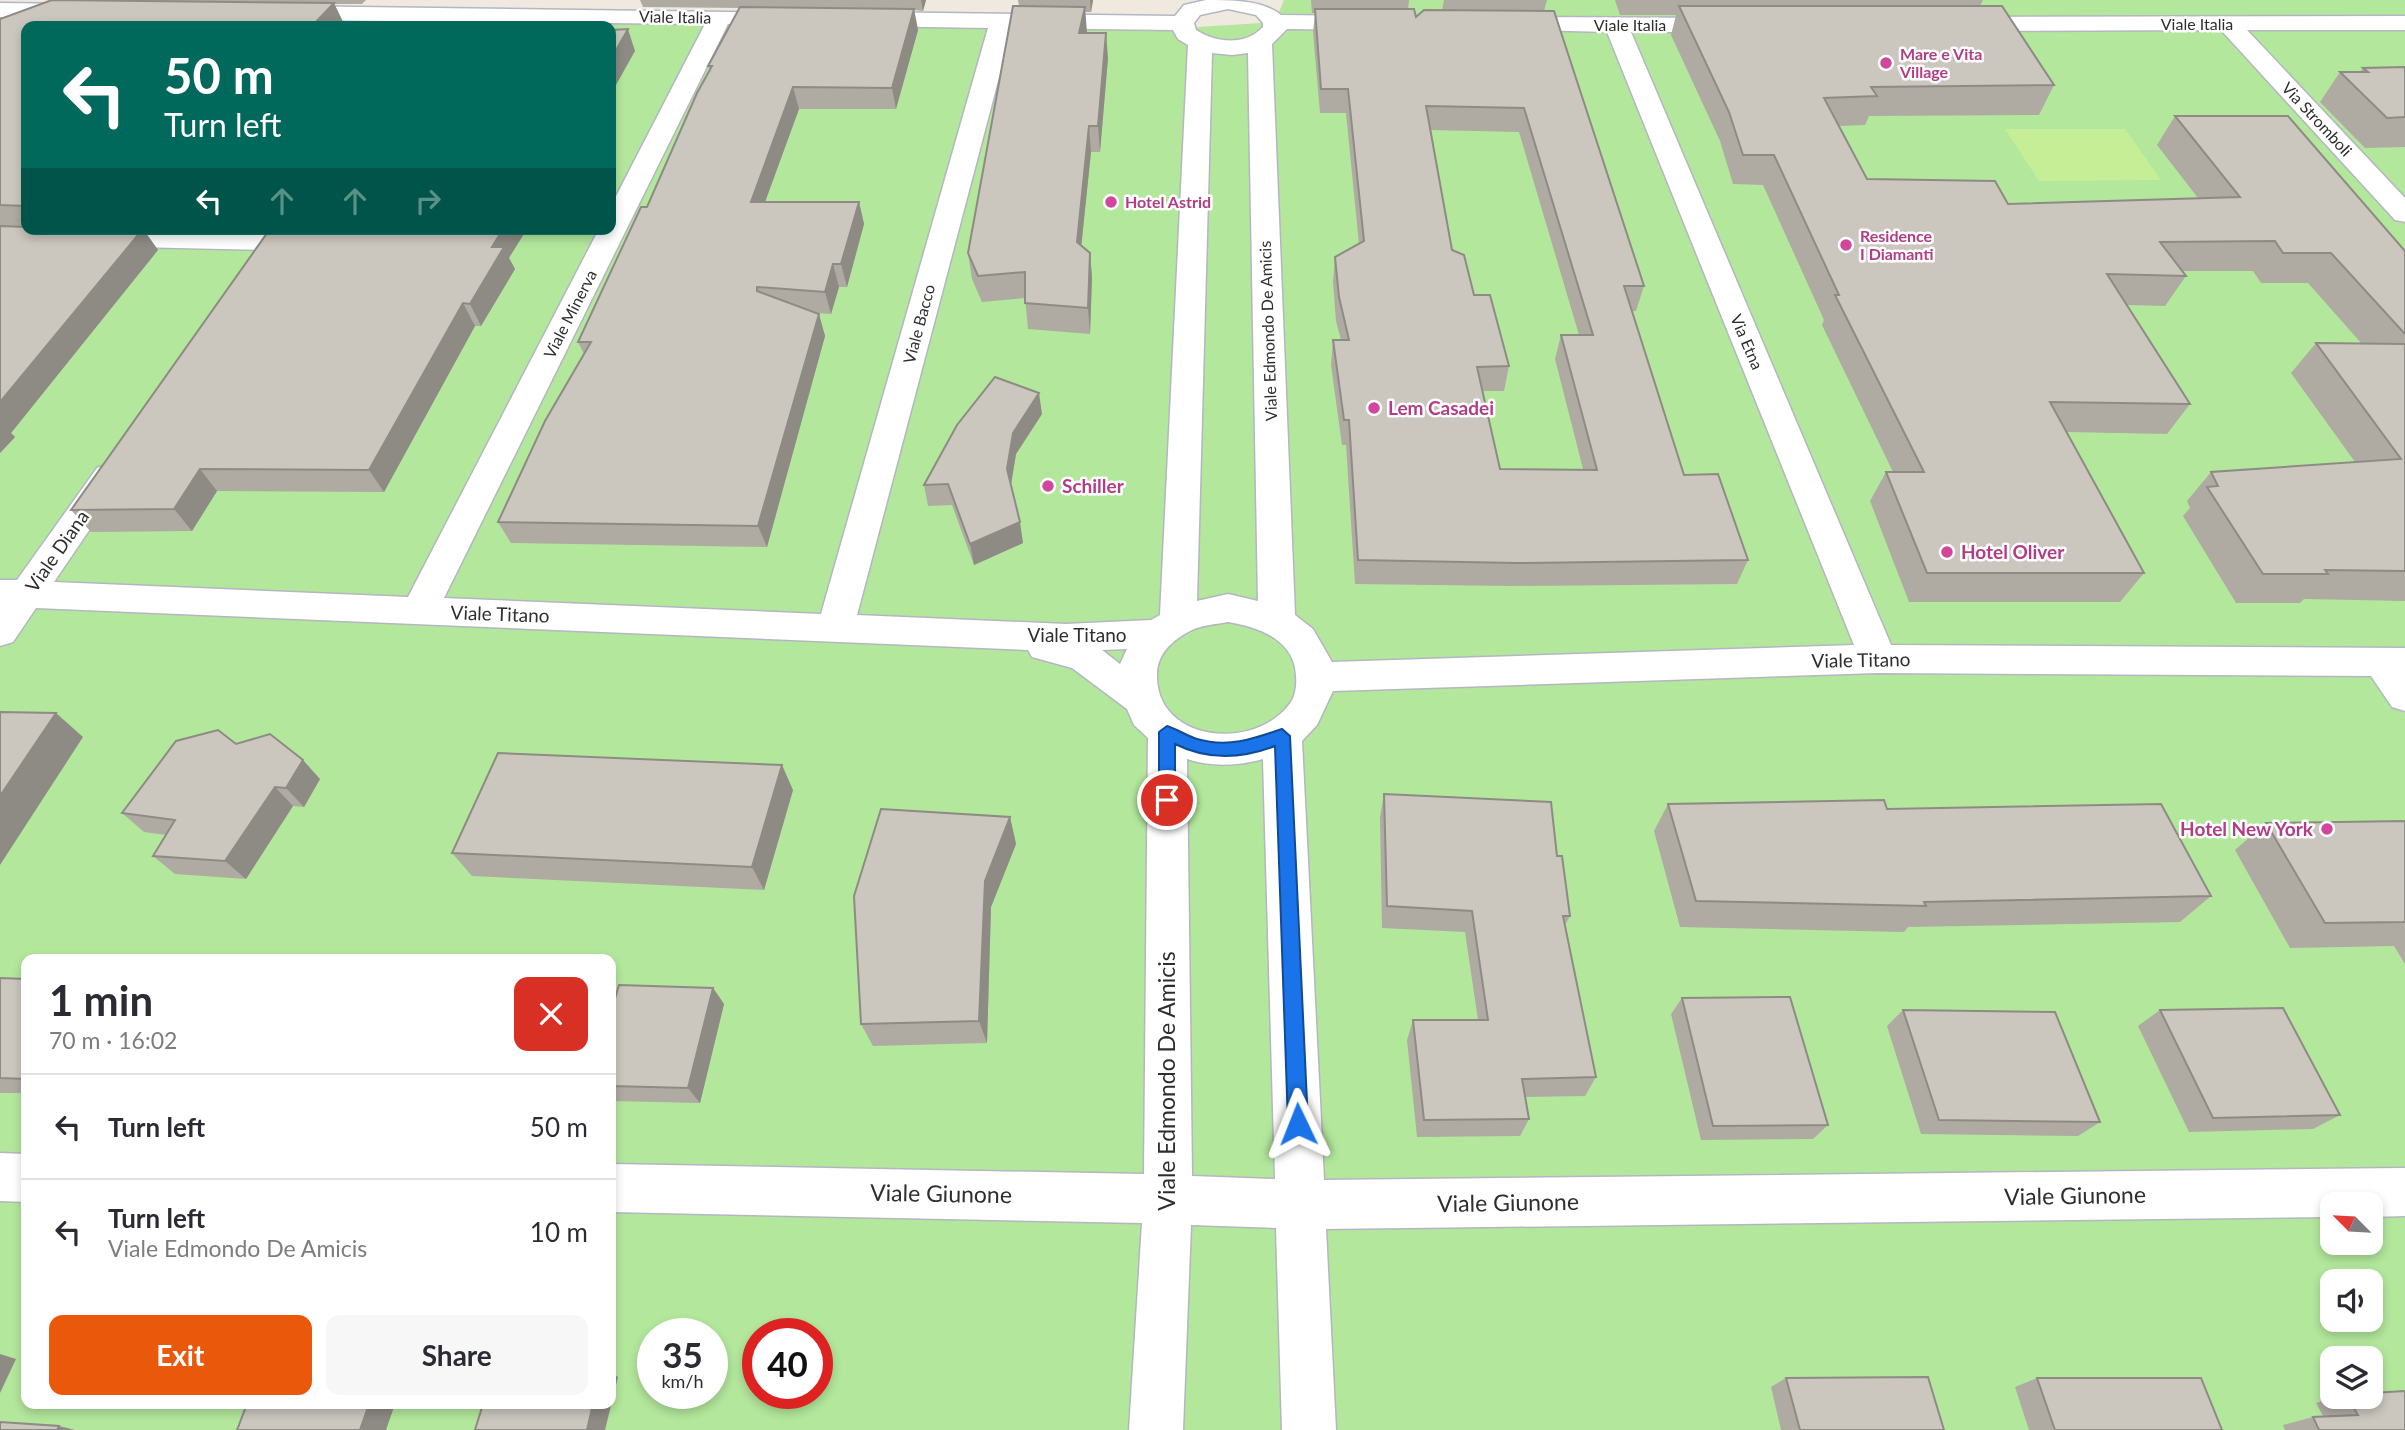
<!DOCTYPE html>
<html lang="en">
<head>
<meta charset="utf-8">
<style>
	:root { --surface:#fff; --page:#f7f7f7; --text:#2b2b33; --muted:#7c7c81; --line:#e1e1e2; --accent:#ea580c }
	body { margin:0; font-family:Lato,sans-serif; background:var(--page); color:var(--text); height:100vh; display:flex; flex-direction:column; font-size:26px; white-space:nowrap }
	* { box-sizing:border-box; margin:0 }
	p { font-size:23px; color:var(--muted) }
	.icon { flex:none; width:38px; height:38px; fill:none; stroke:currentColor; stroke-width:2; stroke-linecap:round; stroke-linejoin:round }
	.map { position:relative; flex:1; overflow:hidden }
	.drawer { position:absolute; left:21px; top:954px; width:595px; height:455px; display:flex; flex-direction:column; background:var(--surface); border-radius:14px; box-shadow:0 4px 10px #0003 }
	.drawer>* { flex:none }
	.top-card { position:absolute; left:21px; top:21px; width:595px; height:214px; border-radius:14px; box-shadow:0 4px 10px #0003; background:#00695c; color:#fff; overflow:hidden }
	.needle { width:46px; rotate:294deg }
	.controls { position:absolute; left:2320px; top:1192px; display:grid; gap:14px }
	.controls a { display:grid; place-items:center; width:63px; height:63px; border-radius:14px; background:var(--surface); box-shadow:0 4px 10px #0003; font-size:35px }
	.speed { position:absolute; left:637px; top:1318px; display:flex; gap:14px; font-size:35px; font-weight:700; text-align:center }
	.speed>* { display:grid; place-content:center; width:91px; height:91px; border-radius:50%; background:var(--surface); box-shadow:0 4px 10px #0003; line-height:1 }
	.speed small { font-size:18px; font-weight:400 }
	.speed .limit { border:10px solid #d22; background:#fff; color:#111 }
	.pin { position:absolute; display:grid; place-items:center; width:60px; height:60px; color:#fff; margin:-30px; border:4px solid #fff; border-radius:50%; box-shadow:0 2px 7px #0007 }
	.me { position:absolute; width:77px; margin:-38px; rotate:358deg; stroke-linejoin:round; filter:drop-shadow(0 0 5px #0008) }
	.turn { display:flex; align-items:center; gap:24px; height:147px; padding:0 28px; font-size:32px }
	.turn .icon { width:91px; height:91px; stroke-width:2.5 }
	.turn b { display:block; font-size:49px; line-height:60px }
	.lanes { display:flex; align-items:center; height:66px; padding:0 28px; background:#0003; justify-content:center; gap:35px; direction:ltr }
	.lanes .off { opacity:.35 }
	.round { display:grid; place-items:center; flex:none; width:74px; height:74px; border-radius:14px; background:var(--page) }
	.head { display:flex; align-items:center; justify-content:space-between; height:119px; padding:0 28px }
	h1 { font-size:42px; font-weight:700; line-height:52px }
	.primary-button { display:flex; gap:14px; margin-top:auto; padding:14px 28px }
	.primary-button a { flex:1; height:80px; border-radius:14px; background:var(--accent); color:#fff; font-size:28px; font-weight:700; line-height:80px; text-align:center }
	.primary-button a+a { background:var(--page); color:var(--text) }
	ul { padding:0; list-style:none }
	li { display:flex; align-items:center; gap:21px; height:105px; padding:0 28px; border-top:2px solid var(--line) }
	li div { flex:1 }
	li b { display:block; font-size:26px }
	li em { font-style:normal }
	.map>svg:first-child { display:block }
	.green { fill:#b3e79c; fill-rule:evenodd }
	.pitch { fill:#c6ee97 }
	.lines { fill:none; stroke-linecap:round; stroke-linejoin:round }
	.minor-casing { stroke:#b4b6c1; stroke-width:3 }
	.minor { fill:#fff; fill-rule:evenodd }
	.wall { fill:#afaba3; fill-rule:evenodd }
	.shaded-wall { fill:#8e8b85 }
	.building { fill:#cbc7be; stroke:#8e8b85; stroke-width:2; fill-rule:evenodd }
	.route { fill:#1a73e8; stroke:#114b97; stroke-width:2 }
	.hotel-dot { fill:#d1479c; stroke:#fff; stroke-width:2.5 }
	.labels { text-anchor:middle; stroke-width:5; stroke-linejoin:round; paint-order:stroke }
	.far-street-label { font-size:16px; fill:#2e2e2e; stroke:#fff }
	.far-hotel-label { font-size:16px; font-weight:bold; fill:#b23c85; stroke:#fff; text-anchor:start }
	.hotel-label { font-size:19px; font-weight:bold; fill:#b23c85; stroke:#fff; text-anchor:start }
	.street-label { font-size:19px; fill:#2e2e2e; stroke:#fff }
	.near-street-label { font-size:23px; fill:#2e2e2e; stroke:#fff }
</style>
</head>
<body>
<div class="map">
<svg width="2405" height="1430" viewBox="0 0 2405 1430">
	<rect width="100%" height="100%" fill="#efe9e0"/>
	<path class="green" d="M1284,0H2405V1430H0V13L1183,28L1275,22ZM26,26H611V229H26ZM26,959H611V1404H26ZM2333,1204H2371V1242H2333ZM2333,1281H2371V1320H2333ZM653,1334H712V1393H653ZM758,1334H817V1393H758ZM2333,1358H2371V1396H2333Z"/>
	<path class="pitch" d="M2005,129H2125L2161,180L2039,181Z"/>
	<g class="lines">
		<g class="minor-casing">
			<g id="minor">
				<path d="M1206,0C1232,0 1263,0 1281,15L1367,16L1375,18L1379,23L1375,28L1367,30L1287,29L1272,44L1295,615L1313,629L1332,662L1854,645L1607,32L1500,29L1496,24L1500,19L1508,17L1724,18L1732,20L1736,25L1732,30L1724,32H1631L1891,645L2405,648V711L2392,707L2371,676L1878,673L1333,691L1317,725L1302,741L1324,1180L2405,1168V1216L2371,1217V1204H2333V1217L1326,1229L1336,1430H1282L1276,1228L1191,1225L1183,1430H1129L1142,1223L611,1212V1164L1144,1174L1148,738L1134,725L1127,709L1072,668L1032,657L1028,650L36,608L13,642L0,646V580H17L97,468L109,464L121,468L126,476L54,582L408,597L599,229H611V206L705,24L285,20L277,18L273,13L277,8L285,6L793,13L797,18L793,23L785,25L728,24L444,598L821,614L988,28L863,26L855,24L851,19L855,14L863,12L1175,16L1184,5ZM1228,9L1256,15L1263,23V27C1245,46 1217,43 1196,30L1194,23L1200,15ZM1012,28L1173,30L1178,39L1188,45L1160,615L1151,620L1066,624L857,615ZM1212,53L1232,55L1248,53L1258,601L1228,594L1197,601ZM1228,622C1259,627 1295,640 1296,676C1297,687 1295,698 1288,706C1251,752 1154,741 1157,673C1158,652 1174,639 1192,630C1202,625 1217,624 1228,622ZM1127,649L1120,664L1102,650ZM1187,759C1211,767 1239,766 1263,759L1275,1179L1192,1176Z"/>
				<path d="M0,3L78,4L86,6L90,11L86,16L78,18L0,17Z"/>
				<path d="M2405,16V30H2247L2405,198V222L2395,220L2221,30L1963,31L1955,29L1951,24L1955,19L1963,17Z"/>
				<path d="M0,228L273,234L283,236L287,242L283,248L273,250L0,244Z"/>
				<path d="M0,1153L26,1154V1202L0,1201Z"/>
			</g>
		</g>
		<use href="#minor" class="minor"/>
	</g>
	<g class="wall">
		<path d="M116,0H366L362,4H334L344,24L341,26H26V229H143L158,250L11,433L15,437L0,453V19L116,1Z"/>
		<path d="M640,0H926L923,11L914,10L918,30L896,109H799L765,202H859L864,224L847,287H839L831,314L818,313L825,336L767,547L511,543L498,522L584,354L578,342L647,207L710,71L708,66L740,8L643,7Z"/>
		<path d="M1018,0H1093L1091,12H1085L1086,33L1108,58L1100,152H1091L1081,246L1090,253L1092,278L1090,334L1028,329L1025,298L982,302L972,279L968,253L1019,6Z"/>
		<path d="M1311,0H1409L1408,9L1416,17L1442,10L1444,0H1547L1544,11L1644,286L1636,311H1632L1684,475L1748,560L1737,584L1511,586L1355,584L1346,445H1342L1331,365L1333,340H1341L1336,321L1333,282L1335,257L1359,244L1346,113H1320L1313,32L1315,13H1312ZM1431,130L1519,132L1579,335H1561L1555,359L1583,469H1500L1483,391H1504L1509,366L1452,250Z"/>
		<path d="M1615,0H1983L1980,6L2054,85L2039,115L1869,116L1865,125L1839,126L1867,179L2008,204L2198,198L2157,145L2175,116L2405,251V601L2304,599L2300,603H2236L2183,516L2190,508L2187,501L2211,472L2355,462L2291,373L2316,343L2362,344L2308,283H2261L2253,271H2182L2186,276L2165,306L2127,305L2190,404L2167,434L2067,432L2144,573L2120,602H1909L1870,501L1886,472H1893L1822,325L1824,320L1763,185L1733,184L1720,141L1671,35L1676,15H1620Z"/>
		<path d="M2405,67V147L2365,148L2320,102L2340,72H2360L2363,68Z"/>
		<path d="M509,258L515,269L481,326H475L384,492L217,491L192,531L91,532L71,510Z"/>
		<path d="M1042,414L1016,454L1011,485L1023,543L974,565L952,505L928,506L924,485Z"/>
		<path d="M236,744L320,779L304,807L293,806L246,879L175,874L153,856L166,835L144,832L122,813Z"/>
		<path d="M793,790L764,890L472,876L452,853Z"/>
		<path d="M1384,794L1557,856L1570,916L1565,925L1596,1077L1585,1096L1525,1097L1529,1119L1520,1136L1417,1137L1407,1040L1413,1020H1478L1465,932L1382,928L1380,817Z"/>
		<path d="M1668,804L1887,809L2211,896L2180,922L1908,927L1904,932L1680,927L1654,831Z"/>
		<path d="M1010,817L1016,844L991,907L987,1043L873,1046L861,1024Z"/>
		<path d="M2405,821V964L2394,946L2290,948L2235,850L2266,823Z"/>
		<path d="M0,978L26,979V1093H0Z"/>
		<path d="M713,988L724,1004L700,1103L611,1101V1012Z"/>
		<path d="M1682,998L1828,1125L1813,1139L1701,1140L1671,1014Z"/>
		<path d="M1903,1010L2100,1122L2078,1136L1921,1134L1887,1026Z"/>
		<path d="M2160,1010L2340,1115L2313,1129L2189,1132L2138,1026Z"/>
		<path d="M1786,1378L1944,1430H1781L1771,1387Z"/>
		<path d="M2037,1378L2222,1430H2029L2015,1387Z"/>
		<path d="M2339,1396H2371L2405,1430H2285L2283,1425L2313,1417L2323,1416L2316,1403Z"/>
	</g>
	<g class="shaded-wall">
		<path d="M921,0H926L923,11Z"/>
		<path d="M1090,0H1093L1091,12Z"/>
		<path d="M334,3L344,24L341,26H312Z"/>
		<path d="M1085,7L1087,32L1081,58L1079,33Z"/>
		<path d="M914,9L918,30L896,109L892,88Z"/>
		<path d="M628,29L635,51L611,94V59Z"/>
		<path d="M1106,33L1108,58L1100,152L1098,126Z"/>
		<path d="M793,87L799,109L757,224L751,202Z"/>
		<path d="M1089,126L1091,152L1079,268L1077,242Z"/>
		<path d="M859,202L864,224L847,287L841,264Z"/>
		<path d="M143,229L158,250L11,433L15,437L0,453V402Z"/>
		<path d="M503,229H527L509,258L515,269L481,326L470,304L492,247Z"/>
		<path d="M1090,253L1092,278L1090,334L1088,308Z"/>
		<path d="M833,264L839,287L831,314L825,292Z"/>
		<path d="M463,303L475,326L384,492L369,470Z"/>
		<path d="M819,314L825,336L767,547L758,526Z"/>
		<path d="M1039,393L1042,414L1016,454L1010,490L1007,469L1013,433Z"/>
		<path d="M200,469L217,491L192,531L174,509Z"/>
		<path d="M1020,522L1023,543L974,565L970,544Z"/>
		<path d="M56,713L83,737L0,865V796Z"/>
		<path d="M303,760L320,779L304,807L286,788Z"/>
		<path d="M782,765L793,790L764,890L752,867Z"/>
		<path d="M275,787L293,806L246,879L225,861Z"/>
		<path d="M1010,817L1016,844L991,907L987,1043L979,1021L985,881Z"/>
		<path d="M713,988L724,1004L700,1103L688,1088Z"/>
		<path d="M0,1354L16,1359L0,1393Z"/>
		<path d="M611,1372L618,1377L605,1430H587L593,1404H611Z"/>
		<path d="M369,1404H395L386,1430H360Z"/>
		<path d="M59,1426L75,1430H57Z"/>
	</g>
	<g class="building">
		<path d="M52,0L334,3L312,26H26V206L0,205V19Z"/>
		<path d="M1013,6L1085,7L1079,33H1106L1098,126H1089L1077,242L1090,253L1088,308L1025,303V272L978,276L968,253Z"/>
		<path d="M1679,6H2002L2054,85L1871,87L1877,96L1824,98L1867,179L1995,181L2008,204L2240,197L2175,116H2288L2405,251V334L2331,253H2283L2275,241L2160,242L2186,276L2107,274L2190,404L2050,402L2144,573H1927L1886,472H1924L1835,295H1839L1774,155H1743L1729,112Z"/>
		<path d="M740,7L914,9L892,88L793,87L751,202H859L841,264H833L825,292L757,287V291L819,314L758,526L498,522L545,421L591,342H578L641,207H647L697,93L712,66H708Z"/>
		<path d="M1315,9H1414L1416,17L1424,10L1554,11L1644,286H1624L1684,475L1718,474L1748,560L1517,563L1358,560L1349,420H1344L1333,340H1349L1339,297L1335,257L1364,241L1348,89H1321ZM1426,106L1524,108L1593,335H1561L1597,470L1500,469L1477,367L1509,366L1490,295H1474L1464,255L1452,250Z"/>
		<path d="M628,29L611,59V30Z"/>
		<path d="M2405,67V117L2387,118L2340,72H2368L2363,68Z"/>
		<path d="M0,226L26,227V229H143L0,402Z"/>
		<path d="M270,229H503L492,247H504L470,304L463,303L369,470L200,469L174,509L71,510Z"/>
		<path d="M2316,343L2405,344V571L2325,570L2328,574H2263L2207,487L2218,486L2211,472L2401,459Z"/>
		<path d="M995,377L1039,393L1013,433L1007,469L1020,522L970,544L948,484L924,485L957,425Z"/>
		<path d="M0,712L56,713L0,796Z"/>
		<path d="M218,730L236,744L270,734L303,760L286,788L275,787L225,861L153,856L175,820L122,813L176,741Z"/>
		<path d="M498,753L782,765L752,867L452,853Z"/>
		<path d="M1384,794L1551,802L1557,856H1562L1570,916H1563L1596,1077L1522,1079L1529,1119L1424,1120L1413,1020H1488L1472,911L1387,906Z"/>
		<path d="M1884,800L1887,809L2161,804L2211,896L1924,902L1926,906L1696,901L1668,804Z"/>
		<path d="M881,809L1010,817L985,881L979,1021L861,1024L854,896Z"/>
		<path d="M2405,821V922L2325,923L2266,823Z"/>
		<path d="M0,978L26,979V1079L0,1078Z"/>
		<path d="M619,985L713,988L688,1088L611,1086V1012Z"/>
		<path d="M1790,997L1828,1125L1713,1126L1682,998Z"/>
		<path d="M2283,1008L2340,1115L2213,1118L2160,1010Z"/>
		<path d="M1903,1010L2055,1012L2100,1122L1939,1120Z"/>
		<path d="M1928,1377L1944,1430H1800L1786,1378Z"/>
		<path d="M2037,1378H2201L2222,1430H2055Z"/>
		<path d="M2405,1391V1430H2319L2313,1417L2358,1415L2347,1396H2371V1393Z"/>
		<path d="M247,1404H369L360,1430H237Z"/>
		<path d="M483,1404H593L587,1430H475Z"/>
		<path d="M0,1422L59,1426L57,1430H0Z"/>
	</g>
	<path class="route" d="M1167,726C1177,729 1187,736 1197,739C1228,748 1253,739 1282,729L1290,736L1308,1124L1305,1131L1298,1133L1291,1131L1288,1124L1275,746C1241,759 1207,760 1175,744V800L1173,805H1161L1159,800V732Z"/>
	<g class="hotel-dot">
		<circle cx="1886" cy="63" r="7"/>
		<circle cx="1111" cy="202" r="7"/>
		<circle cx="1846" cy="245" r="7"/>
		<circle cx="1374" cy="408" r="7"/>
		<circle cx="1048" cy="486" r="7"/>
		<circle cx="1947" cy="552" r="7"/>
		<circle cx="2327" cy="829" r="7"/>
	</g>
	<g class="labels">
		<g class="far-street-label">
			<text transform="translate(675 17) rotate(1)" y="6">Viale Italia</text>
			<text x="2197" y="30">Viale Italia</text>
			<text x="1630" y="31">Viale Italia</text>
			<text transform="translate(2317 119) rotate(47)" y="6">Via Stromboli</text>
			<text transform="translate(570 314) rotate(-63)" y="6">Viale Minerva</text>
			<text transform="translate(919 324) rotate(-75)" y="6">Viale Bacco</text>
			<text transform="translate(1268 331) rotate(-92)" y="6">Viale Edmondo De Amicis</text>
			<text transform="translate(1747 342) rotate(67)" y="6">Via Etna</text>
		</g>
		<g class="far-hotel-label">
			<text x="1900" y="60">Mare e Vita<tspan x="1900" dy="18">Village</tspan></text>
			<text x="1125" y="208">Hotel Astrid</text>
			<text x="1860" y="242">Residence<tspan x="1860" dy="18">I Diamanti</tspan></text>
		</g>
		<g class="hotel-label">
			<text x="1388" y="415">Lem Casadei</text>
			<text x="1062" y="493">Schiller</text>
			<text x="1961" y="559">Hotel Oliver</text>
			<text x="2313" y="836" text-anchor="end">Hotel New York</text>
		</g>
		<g class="street-label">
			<text transform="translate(57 551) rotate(-55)" y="7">Viale Diana</text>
			<text transform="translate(500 614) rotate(2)" y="7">Viale Titano</text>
			<text x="1077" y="642">Viale Titano</text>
			<text transform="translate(1861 660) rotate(-1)" y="7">Viale Titano</text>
		</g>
		<g class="near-street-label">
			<text transform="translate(1167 1081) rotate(-90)" y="8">Viale Edmondo De Amicis</text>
			<text transform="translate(941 1194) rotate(1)" y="8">Viale Giunone</text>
			<text transform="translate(2075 1196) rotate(-1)" y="8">Viale Giunone</text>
			<text transform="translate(1508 1203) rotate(-1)" y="8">Viale Giunone</text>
		</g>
	</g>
</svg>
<div class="controls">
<a><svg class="needle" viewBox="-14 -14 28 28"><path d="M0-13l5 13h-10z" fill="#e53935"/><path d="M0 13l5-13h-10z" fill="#7c7c81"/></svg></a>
<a><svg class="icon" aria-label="sound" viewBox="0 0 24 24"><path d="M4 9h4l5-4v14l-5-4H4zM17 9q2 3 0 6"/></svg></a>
<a><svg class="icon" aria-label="layers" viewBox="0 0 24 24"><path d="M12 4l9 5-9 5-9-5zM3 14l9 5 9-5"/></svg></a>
</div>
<div class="speed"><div>35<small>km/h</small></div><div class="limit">40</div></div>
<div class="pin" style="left:1167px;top:800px;background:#d93025"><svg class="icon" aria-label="arrive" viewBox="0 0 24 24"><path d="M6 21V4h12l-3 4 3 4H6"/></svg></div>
<svg class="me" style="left:1298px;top:1124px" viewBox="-20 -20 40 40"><path d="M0-17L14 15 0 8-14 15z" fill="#1a73e8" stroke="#fff" stroke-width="4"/></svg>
<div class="top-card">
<div class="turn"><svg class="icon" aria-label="left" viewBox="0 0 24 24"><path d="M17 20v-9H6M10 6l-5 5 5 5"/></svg><div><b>50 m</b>Turn left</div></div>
<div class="lanes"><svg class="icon" aria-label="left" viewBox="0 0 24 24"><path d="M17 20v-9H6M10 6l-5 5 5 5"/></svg><svg class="icon off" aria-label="ahead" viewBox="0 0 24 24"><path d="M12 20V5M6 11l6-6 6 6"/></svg><svg class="icon off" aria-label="ahead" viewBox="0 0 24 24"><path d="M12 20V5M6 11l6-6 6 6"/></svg><svg class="icon off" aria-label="right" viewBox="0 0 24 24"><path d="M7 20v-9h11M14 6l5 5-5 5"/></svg></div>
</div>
<section class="drawer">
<div class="head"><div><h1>1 min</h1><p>70 m · 16:02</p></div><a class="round" style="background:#d93025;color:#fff"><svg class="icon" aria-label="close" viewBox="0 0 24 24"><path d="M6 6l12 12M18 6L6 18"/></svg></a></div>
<ul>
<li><svg class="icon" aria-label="left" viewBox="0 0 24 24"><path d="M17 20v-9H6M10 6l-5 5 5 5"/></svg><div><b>Turn left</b></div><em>50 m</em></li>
<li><svg class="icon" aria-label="left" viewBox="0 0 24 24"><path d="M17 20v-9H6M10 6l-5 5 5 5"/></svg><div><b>Turn left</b><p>Viale Edmondo De Amicis</p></div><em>10 m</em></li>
</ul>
<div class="primary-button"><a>Exit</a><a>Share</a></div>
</section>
</div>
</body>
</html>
